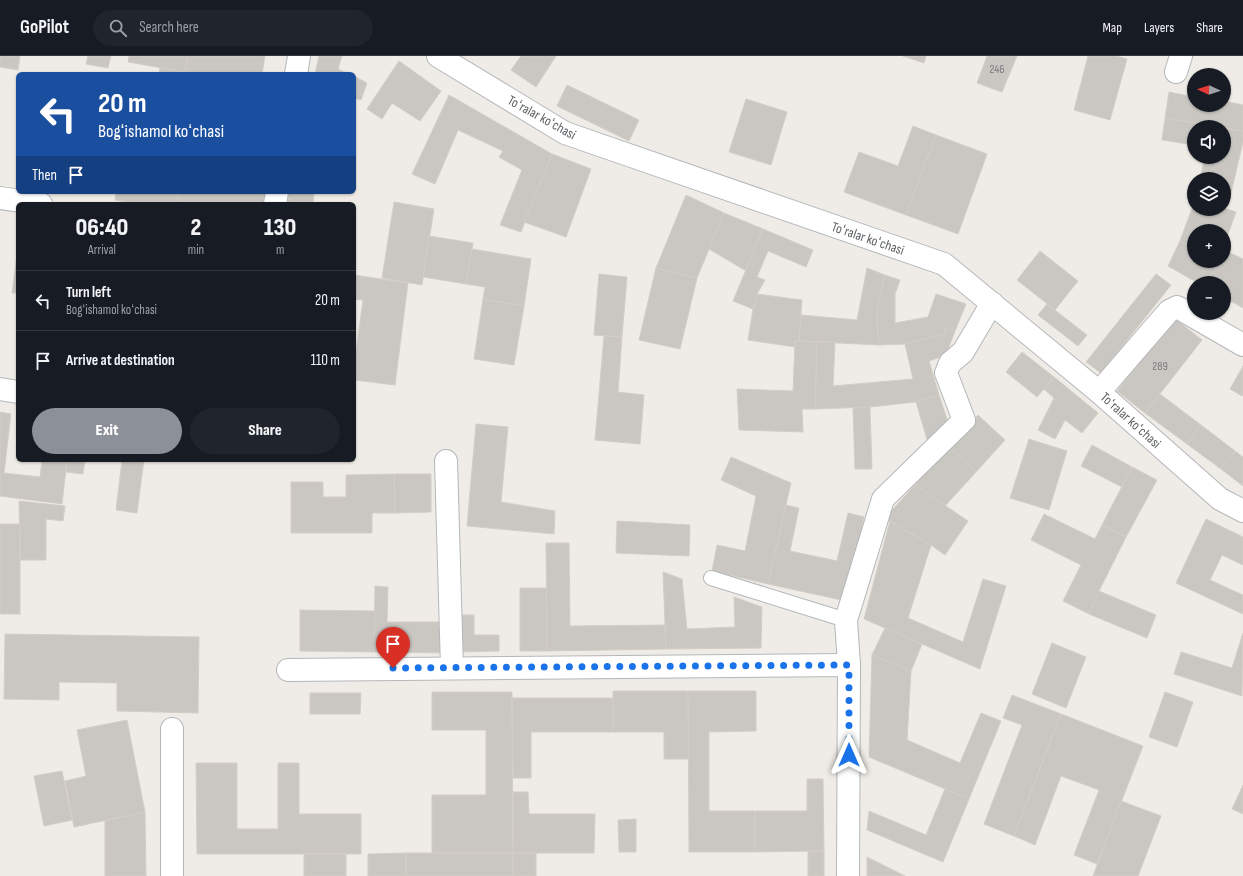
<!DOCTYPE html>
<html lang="en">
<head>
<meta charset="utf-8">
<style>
	:root { --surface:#171b24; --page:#20242c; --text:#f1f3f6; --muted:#9ea1a6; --line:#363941; --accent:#8c9099 }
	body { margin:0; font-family:"Sofia Sans Condensed",sans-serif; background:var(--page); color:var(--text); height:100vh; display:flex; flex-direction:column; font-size:15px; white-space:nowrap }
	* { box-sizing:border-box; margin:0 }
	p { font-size:13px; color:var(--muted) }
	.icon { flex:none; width:22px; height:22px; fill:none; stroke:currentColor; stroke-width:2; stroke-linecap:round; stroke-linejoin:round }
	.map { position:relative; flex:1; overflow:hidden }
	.side { position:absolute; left:16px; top:146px; width:340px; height:260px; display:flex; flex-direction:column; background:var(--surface); border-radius:6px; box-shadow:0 1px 3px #0004 }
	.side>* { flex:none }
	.top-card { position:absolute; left:16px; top:16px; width:340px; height:122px; border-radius:6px; box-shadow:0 1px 3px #0004; background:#1a4fa0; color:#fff; overflow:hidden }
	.needle { width:26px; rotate:273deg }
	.fabs { position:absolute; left:1187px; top:12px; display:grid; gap:8px }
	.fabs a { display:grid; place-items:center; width:44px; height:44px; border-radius:50%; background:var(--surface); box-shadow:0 1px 3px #0004; font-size:20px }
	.pin { position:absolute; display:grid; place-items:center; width:34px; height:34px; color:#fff; margin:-41px -17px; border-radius:50% 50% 50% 0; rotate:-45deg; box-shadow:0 0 4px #0007 }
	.pin .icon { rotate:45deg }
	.me { position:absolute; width:44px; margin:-22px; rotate:0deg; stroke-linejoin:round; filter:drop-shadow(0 0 3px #0008) }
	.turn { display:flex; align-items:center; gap:14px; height:84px; padding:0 16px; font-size:18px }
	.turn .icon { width:52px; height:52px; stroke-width:2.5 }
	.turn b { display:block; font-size:28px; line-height:34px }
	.then { display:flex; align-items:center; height:38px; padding:0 16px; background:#0003; gap:8px; font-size:15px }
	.eta { display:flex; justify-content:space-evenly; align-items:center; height:68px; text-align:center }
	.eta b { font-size:24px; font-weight:800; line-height:28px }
	.action { display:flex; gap:8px; margin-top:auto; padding:8px 16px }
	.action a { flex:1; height:46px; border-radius:24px; background:var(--accent); color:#fff; font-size:16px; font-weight:800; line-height:46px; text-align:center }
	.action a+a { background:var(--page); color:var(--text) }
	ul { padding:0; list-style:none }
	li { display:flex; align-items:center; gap:12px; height:60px; padding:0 16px; border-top:1px solid var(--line) }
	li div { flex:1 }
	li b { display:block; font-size:15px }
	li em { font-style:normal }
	header { display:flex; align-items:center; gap:24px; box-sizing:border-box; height:56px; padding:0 20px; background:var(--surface); border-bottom:1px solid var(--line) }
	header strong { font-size:19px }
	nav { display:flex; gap:22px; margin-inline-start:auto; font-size:14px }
	.search { width:280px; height:36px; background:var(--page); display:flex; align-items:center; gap:10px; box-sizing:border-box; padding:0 14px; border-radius:22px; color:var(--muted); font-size:15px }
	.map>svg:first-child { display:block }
	.building { fill:#cac7c3; stroke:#d3cec5 }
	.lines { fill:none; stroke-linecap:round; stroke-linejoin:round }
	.service-casing { stroke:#b4b7ba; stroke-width:16 }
	.minor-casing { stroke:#b4b7ba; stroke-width:24 }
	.tertiary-casing { stroke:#b4b7ba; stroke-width:24 }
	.service { stroke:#fff; stroke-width:14 }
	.minor { stroke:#fff; stroke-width:22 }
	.tertiary { stroke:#fff; stroke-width:22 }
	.route { stroke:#1a73e8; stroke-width:7; stroke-dasharray:0 12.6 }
	.labels { text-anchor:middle; stroke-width:3; stroke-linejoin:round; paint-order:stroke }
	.number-label { font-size:12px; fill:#797b7c }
	.street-label { font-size:14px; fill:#5e6265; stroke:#fff }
</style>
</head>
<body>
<header>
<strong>GoPilot</strong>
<div class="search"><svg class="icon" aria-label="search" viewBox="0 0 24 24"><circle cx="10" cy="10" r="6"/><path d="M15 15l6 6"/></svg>Search here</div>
<nav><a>Map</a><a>Layers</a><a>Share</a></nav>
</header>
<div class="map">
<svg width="1243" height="820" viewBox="0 0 1243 820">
	<rect width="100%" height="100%" fill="#efece7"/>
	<g class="building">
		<path d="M0,0H20L18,14L0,11Z"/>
		<path d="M88,0H111L108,12L86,8Z"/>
		<path d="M129,0H188L185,16L128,6Z"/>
		<path d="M188,0H265L262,18H194L185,16Z"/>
		<path d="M319,0H342L338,13L349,18H315Z"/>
		<path d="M521,0H556L536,31L511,14Z"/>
		<path d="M903,0H926L924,7Z"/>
		<path d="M987,0H1017L1002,36L977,27Z"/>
		<path d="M1088,0H1116L1127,3L1110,64L1074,54Z"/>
		<path d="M399,5L441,35L420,65L392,47L382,63L367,53Z"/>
		<path d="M160,12L185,16L194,18H159Z"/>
		<path d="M354,20L367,27L361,44L354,42Z"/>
		<path d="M567,29L639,64L629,85L557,50Z"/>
		<path d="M1169,36L1194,41V49H1224V45L1243,49V75L1165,62Z"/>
		<path d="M449,39L552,98L521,176L500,169L522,114L499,101L503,95L458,74L435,128L412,118Z"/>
		<path d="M746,43L787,56L771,109L729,96Z"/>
		<path d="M1165,62L1220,71H1194V89L1162,84Z"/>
		<path d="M913,70L936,79L906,159L844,136L859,96L898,110Z"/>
		<path d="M1224,72L1243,75V86L1228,150L1224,149V123H1200L1205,101H1224Z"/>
		<path d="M936,79L987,98L958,178L906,159Z"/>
		<path d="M552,98L591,113L566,181L524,166Z"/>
		<path d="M116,136H178L177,148H141L115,144Z"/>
		<path d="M178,136H269L267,148H177Z"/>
		<path d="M289,136H314L313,148H288Z"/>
		<path d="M686,139L724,157L697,222L656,212Z"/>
		<path d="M394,146L434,153L422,229L382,222Z"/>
		<path d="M1194,147V153H1224V152L1236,156L1224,189V175H1194V191L1180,185Z"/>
		<path d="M724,157L763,173L746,215L709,193Z"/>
		<path d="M763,173L813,194L806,211L768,195L757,221L765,224L757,238L753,253L733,245Z"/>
		<path d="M429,180L473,187L466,228L423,221Z"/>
		<path d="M1180,185L1194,191V205H1224V194L1243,203V252L1224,241V227H1198L1168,210Z"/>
		<path d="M18,191V237H12Z"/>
		<path d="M472,193L531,203L524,250L483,243L485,231L466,228Z"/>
		<path d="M1040,195L1078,225L1055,254L1017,224Z"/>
		<path d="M656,212L697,222L680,293L639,284Z"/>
		<path d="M867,212L885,219L879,243L877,261L879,289L799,285L801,259L857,264Z"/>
		<path d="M599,218L627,221L622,281L594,279Z"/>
		<path d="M1156,218L1171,229L1101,317L1086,306Z"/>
		<path d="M354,219L408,227L395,329L354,324V311L363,244L354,243Z"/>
		<path d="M885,219L900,224L895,238V267L928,261L936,238L966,248L955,275L945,272L944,278L905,288L879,289L877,261L879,243Z"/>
		<path d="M757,238L802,244L799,285H795V291L748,284L753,253Z"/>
		<path d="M483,243L524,250L514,309L474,303Z"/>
		<path d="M1047,248L1087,279L1078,290L1038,259Z"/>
		<path d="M1174,262L1202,284L1145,357L1117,335Z"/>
		<path d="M945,272L955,275L946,299L929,305L939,339L916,346L870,351L815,353L817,286H835L833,330L913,323L905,288L944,278Z"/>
		<path d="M604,280L622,281L618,336L644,339L640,388L595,384Z"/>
		<path d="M795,285L817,286L815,353H802L803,376L739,374L737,333L793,335Z"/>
		<path d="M1022,296L1054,321L1037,341L1006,316Z"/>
		<path d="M1243,310V339L1242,340L1230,333Z"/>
		<path d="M1054,321L1098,357L1082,377L1065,364L1055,383L1038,374L1054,342L1044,333Z"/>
		<path d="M1160,338L1201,369L1187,388L1145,357Z"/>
		<path d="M939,339L949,369L929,390L916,346Z"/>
		<path d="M870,351L872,413H855L853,352Z"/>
		<path d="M0,356L11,358L4,417L40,421L42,404H67L62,448L0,440Z"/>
		<path d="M978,359L1005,384L976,416L949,391Z"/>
		<path d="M476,368L508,371L501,446L555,455L554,478L467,470Z"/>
		<path d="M1201,369L1235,395L1221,413L1187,388Z"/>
		<path d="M1029,383L1067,395L1049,454L1010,442Z"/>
		<path d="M1092,389L1132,411L1122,431L1081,410Z"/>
		<path d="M949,391L976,416L945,450L915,429Z"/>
		<path d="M1235,395L1243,401V430L1221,413Z"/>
		<path d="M731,401L791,427L768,528L712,515L717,489L745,495L756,440L721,424Z"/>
		<path d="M67,404H85L83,418L66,416Z"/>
		<path d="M122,404H144L137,457L116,454Z"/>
		<path d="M1132,411L1157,424L1126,481L1102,469Z"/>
		<path d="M394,418H431V456L395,457Z"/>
		<path d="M394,418L395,457H372V477H291V426H323V441H346V419Z"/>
		<path d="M915,429L968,465L945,499L931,489L885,462Z"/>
		<path d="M19,445L65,450L63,465L46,463V504H20Z"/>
		<path d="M786,449L799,452L790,495L837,505L848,457L864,461L846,545L768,528Z"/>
		<path d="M1044,458L1095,483L1102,469L1126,481L1099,535L1089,558L1063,545L1081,509L1031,484Z"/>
		<path d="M1206,463L1243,481V509L1222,499L1210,524L1243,539V558L1176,527Z"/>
		<path d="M617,465L690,469L689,500L616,497Z"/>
		<path d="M890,465L931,489L908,562L963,586L983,523L1006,530L980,613L864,563Z"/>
		<rect x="0" y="468" width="20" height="90"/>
		<path d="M546,487H569L570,570L665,569L666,593L547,595Z"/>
		<path d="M663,516L682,523L687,573L735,571L734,541L762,551L761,592L666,593Z"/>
		<path d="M375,530L388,531L387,566H447L446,597L374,596Z"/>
		<path d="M520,532H546L547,595H520Z"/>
		<path d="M1099,535L1156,559L1147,582L1089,558Z"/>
		<path d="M300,554L375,555L374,596L300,595Z"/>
		<path d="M460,559H474V579H499V595L461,596Z"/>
		<path d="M885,572L922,588L911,615L872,599Z"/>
		<path d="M1243,577L1242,640L1174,618L1181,596L1232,612Z"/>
		<path d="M5,578L199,581L198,657L117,655V627L59,626V644L4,643Z"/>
		<path d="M1052,587L1086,601L1066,652L1032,638Z"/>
		<path d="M872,599L911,615L907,684L960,707L981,657L1001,665L969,743L869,701Z"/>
		<path d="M613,635H688L689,703H664V676H613Z"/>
		<path d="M688,635H756V675L709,676V755H755V796H689Z"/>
		<path d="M432,636H512L513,797H432V739H486V674H432Z"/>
		<path d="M1165,636L1193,646L1177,691L1149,681Z"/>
		<path d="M310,637H361L360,658H310Z"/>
		<path d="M1012,639L1061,658L1014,780L984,768L1022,669L1003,662Z"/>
		<path d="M512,642H613V676H531V722H513Z"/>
		<path d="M1061,658L1143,690L1097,808L1074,799L1099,734L1061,720L1035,789L1014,780Z"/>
		<path d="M127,664L145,756L74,771L65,725L86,720L77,674Z"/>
		<path d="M196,707H237V773H278V707H299V758H361V798H197Z"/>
		<path d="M62,715L72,764L44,770L34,720Z"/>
		<path d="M807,723H823L824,795L755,796V755H807Z"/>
		<path d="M1243,729V758L1232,753Z"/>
		<path d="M945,733L969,743L943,806L867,774L869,755L926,779Z"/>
		<path d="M513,736H528L529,758H595L594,797H513Z"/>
		<path d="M1121,745L1161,760L1138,820H1093Z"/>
		<path d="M145,756L146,820H105V765Z"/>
		<path d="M636,763V796H619L618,764Z"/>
		<rect x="808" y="795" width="16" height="25"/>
		<rect x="406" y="797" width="107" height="23"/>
		<path d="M406,797V820H368V798Z"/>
		<rect x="513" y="797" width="23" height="23"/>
		<rect x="304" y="798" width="42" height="22"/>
		<path d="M867,801L905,820H867Z"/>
	</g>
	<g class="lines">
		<g class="service-casing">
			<path id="service" d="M711,522L846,564"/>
		</g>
		<g class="minor-casing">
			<g id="minor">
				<path d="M1176,16L1181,0"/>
				<path d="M296,18L299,0"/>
				<path d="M0,142L41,148"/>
				<path d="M275,148L277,136"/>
				<path d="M0,333L18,336"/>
				<path d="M1099,336L1169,255L1177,251L1243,289"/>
				<path d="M446,405L452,612"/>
				<path d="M849,609L846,564L883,443L964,364L946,317L950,307L963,296L992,247"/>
				<path d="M288,614L849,609L848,820"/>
				<path d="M172,820V673"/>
			</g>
		</g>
		<g class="tertiary-casing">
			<path id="tertiary" d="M438,0L565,77L944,208L1099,336L1220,443L1243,455"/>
		</g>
		<use href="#service" class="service"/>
		<use href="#minor" class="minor"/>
		<use href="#tertiary" class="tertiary"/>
	</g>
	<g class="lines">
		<path class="route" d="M393,612L849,609V699"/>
	</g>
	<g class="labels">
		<g class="number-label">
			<text x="997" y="17">246</text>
			<text x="1160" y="314">289</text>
		</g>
		<g class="street-label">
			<text transform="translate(542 61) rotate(29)" y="5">Toʻralar koʻchasi</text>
			<text transform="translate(868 182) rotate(19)" y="5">Toʻralar koʻchasi</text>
			<text transform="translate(1131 364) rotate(42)" y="5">Toʻralar koʻchasi</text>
		</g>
	</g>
</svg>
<div class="fabs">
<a><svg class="needle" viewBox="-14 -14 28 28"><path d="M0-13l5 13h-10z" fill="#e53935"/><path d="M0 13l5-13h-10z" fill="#9ea1a6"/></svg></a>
<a><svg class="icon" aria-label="sound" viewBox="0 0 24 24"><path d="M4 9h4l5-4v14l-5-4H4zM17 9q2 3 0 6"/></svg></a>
<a><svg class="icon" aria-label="layers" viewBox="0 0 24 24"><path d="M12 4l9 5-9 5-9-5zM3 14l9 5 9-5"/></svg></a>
<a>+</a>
<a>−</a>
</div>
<div class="pin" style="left:393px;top:612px;background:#d93025"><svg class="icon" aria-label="arrive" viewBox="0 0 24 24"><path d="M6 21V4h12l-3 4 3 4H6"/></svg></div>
<svg class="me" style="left:849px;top:699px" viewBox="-20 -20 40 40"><path d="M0-17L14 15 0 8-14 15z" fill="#1a73e8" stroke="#fff" stroke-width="4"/></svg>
<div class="top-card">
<div class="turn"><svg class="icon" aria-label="left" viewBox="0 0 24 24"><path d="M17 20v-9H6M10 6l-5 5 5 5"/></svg><div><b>20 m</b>Bogʻishamol koʻchasi</div></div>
<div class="then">Then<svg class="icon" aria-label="arrive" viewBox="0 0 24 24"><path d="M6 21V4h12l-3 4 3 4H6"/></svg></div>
</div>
<section class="side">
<div class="eta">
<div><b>06:40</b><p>Arrival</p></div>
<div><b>2</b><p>min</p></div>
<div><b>130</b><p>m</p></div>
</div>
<ul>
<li><svg class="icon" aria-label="left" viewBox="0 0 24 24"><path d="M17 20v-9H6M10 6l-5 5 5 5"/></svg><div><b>Turn left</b><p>Bogʻishamol koʻchasi</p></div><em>20 m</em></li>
<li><svg class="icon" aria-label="arrive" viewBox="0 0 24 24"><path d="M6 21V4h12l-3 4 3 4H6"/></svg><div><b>Arrive at destination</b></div><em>110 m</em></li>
</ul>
<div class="action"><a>Exit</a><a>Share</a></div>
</section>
</div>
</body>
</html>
